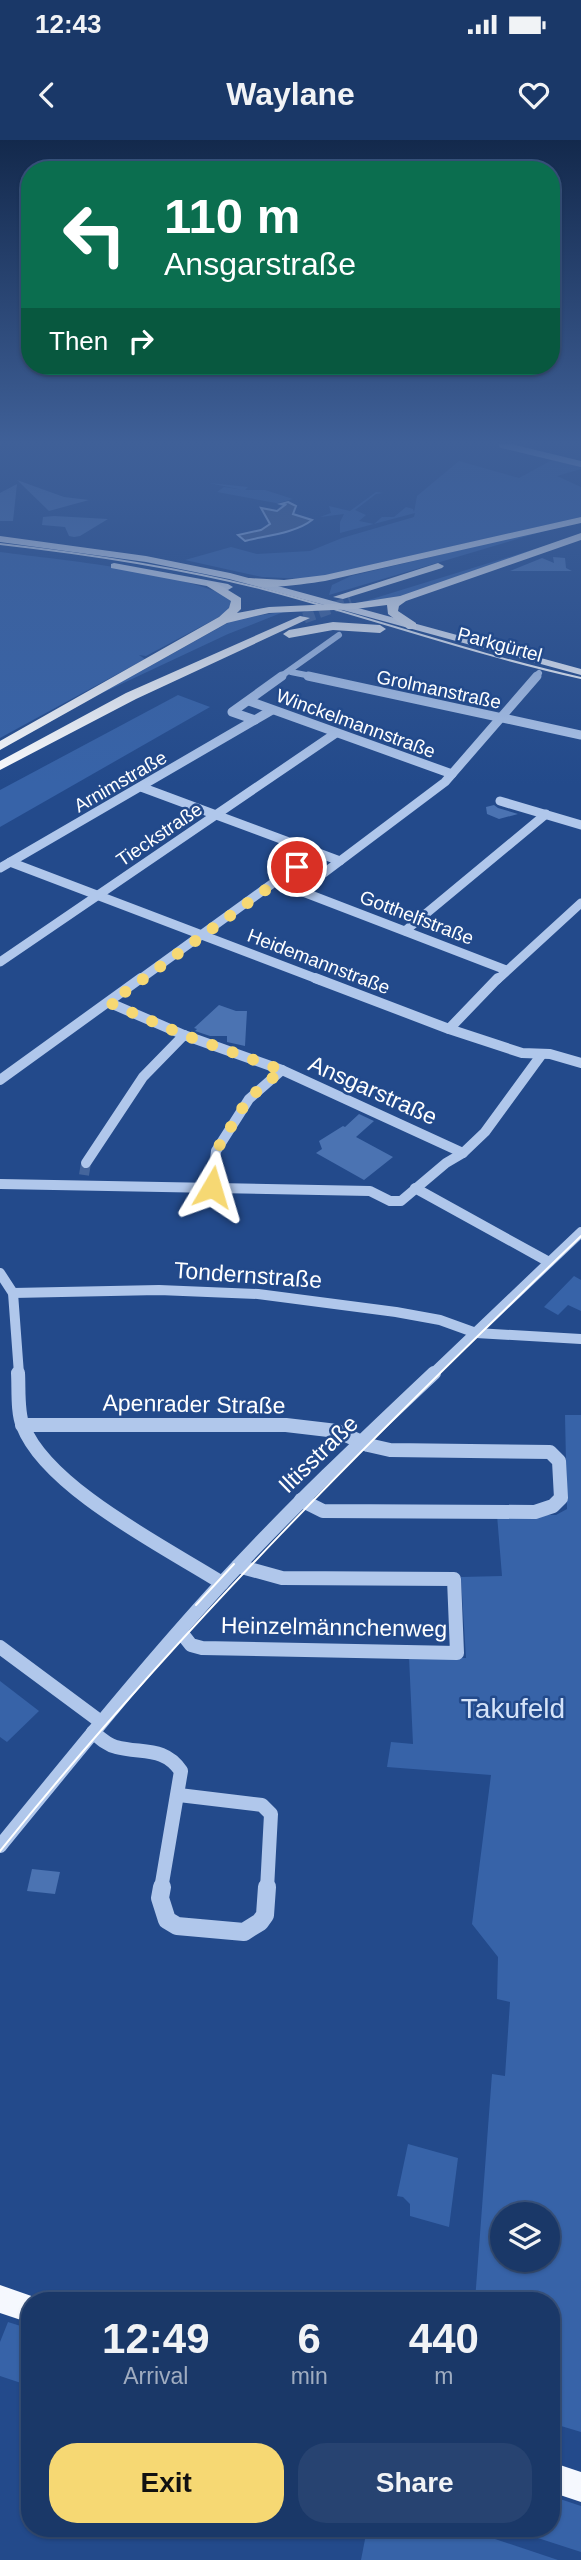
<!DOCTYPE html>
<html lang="en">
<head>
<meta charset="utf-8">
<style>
	:root { --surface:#1a3868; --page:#274371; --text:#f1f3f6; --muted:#9facc0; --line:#38527c; --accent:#f6d873 }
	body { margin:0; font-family:Helvetica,sans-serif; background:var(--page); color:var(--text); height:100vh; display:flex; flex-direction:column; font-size:26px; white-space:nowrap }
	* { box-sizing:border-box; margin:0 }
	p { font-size:23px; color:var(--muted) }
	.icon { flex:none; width:38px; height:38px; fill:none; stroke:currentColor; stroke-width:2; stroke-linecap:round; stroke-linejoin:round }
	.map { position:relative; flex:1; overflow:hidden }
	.sheet { position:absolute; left:21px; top:2152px; width:539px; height:245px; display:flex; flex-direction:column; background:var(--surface); border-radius:28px; box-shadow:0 2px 5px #0004,0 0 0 2px var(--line) }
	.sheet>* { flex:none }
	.guide { position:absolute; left:21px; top:21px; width:539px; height:214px; border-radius:28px; box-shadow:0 2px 5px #0004,0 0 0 2px var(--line); background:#0b6e4f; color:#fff; overflow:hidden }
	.tools { position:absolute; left:490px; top:2062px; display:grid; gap:14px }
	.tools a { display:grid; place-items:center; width:70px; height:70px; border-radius:50%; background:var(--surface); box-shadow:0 2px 5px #0004,0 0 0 2px var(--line); font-size:35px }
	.pin { position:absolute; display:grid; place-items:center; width:60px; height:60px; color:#fff; margin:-30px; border:4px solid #fff; border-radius:50%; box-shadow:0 2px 7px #0007 }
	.me { position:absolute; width:77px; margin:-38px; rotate:7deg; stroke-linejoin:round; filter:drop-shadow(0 0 5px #0008) }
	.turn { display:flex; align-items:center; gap:24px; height:147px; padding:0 28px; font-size:32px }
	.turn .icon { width:91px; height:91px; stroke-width:2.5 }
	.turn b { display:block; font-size:49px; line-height:60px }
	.then { display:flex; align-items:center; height:66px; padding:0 28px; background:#0003; gap:14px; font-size:26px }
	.eta { display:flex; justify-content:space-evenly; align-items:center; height:119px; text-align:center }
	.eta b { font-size:42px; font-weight:700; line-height:49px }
	.button { display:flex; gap:14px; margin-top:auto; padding:14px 28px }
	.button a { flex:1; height:80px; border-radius:28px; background:var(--accent); color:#111; font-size:28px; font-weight:700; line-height:80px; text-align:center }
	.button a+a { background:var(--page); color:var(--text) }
	.status { display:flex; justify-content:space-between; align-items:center; height:49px; padding:0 35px; background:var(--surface); direction:ltr }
	.status svg { height:19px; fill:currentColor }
	header { display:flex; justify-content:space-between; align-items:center; height:91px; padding:0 28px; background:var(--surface); font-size:32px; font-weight:700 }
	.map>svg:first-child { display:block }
	.green { fill:#3763a8; fill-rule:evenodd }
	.water { fill:#435e8e; stroke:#a5c1eb; stroke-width:2 }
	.building { fill:#4b73b2 }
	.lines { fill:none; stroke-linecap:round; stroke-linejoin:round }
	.minor-tunnel { stroke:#44659c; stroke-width:10; stroke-dasharray:10 5; stroke-linecap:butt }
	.highway-tunnel { stroke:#44659c; stroke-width:11; stroke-dasharray:11 5; stroke-linecap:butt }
	.minor-far4 { stroke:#b0c7eb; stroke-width:6 }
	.minor-far3 { stroke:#b0c7eb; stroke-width:9 }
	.minor-far2 { stroke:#b0c7eb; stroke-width:10 }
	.minor-far1 { stroke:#b0c7eb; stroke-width:14 }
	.minor { stroke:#b0c7eb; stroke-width:18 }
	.major { fill:#f5f8fe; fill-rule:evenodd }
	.highway { fill:#fff; fill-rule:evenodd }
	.tram { stroke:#fff; stroke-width:2 }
	.route { stroke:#f6d873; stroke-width:12; stroke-dasharray:0 21.6 }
	.labels { text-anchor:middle; stroke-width:5; stroke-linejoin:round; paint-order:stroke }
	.far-street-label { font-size:19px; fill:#fff; stroke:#234a8b }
	.street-label { font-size:23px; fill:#fff; stroke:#234a8b }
	.near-park-label { font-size:28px; fill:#d5e3f8; stroke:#234a8b }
</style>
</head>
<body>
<div class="status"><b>12:43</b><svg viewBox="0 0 49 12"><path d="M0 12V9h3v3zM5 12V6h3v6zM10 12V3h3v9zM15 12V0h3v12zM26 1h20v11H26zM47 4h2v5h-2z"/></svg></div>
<header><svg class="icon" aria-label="back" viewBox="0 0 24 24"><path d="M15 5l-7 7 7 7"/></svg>Waylane<svg class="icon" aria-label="heart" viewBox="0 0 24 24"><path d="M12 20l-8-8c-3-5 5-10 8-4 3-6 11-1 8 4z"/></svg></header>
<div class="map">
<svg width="581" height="2420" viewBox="0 0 581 2420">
	<rect width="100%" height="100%" fill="#234a8b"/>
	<g class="green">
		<path d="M552,320L581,327V329L557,336L581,347V377L309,439L262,437L185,420L231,407L257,414L310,411L342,398L414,377L415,373L340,393V382L344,374L320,377L331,373L329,366L350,371L376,352L383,353L376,354L355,370L366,375L359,381L374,384L382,377H394L406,367L413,369L414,372L417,356L459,321L519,338Z"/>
		<path d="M209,343L248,347L245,350H265L293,359L278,363L283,365L278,369L281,366L276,363L217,352L224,347L243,350Z"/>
		<path d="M558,387L329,455L332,445L351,436Z"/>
		<path d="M554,403L400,456L359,463Z"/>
		<path d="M0,412C68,421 175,430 233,459L228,470L217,478L146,516L139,515L145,519L0,598Z"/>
		<path d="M286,471L228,494L100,554L233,480Z"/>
		<path d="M178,555L210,567L0,687V650Z"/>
		<path d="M574,1136L581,1140V1171L568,1165L558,1175L544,1167Z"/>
		<path d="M565,1275H581V2292L551,2283V2161H475L492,1934L505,1936L510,1862L497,1859L498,1817L472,1784L491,1635L387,1627L391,1602L413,1604L409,1517L466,1518L461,1437L502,1436L497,1375H556L567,1369ZM502,2074H548V2119H502Z"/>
		<path d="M0,1541L39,1571L7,1602L0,1597Z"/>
		<path d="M408,2004L458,2018L449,2087L410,2076V2064L403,2057L397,2056Z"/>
		<path d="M8,2182L30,2189V2246L0,2236V2202Z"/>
		<path d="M551,2356L581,2366V2412L510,2389H551Z"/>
		<path d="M367,2389H465L558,2420H361Z"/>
	</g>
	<path class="water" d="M288,362L296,366L293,374L312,380C296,393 264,396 245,401L238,395L261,390L270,384L261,368L277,371L285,365L281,364Z"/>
	<g class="building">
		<path d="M17,340L64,357L89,360L49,371Z"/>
		<path d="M17,344L13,381H0V353Z"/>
		<path d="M54,376L108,379L80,396L74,397L69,396L65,387L42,385L43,377Z"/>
		<path d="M553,417L565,418L566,428L572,431H510L542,418L554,423Z"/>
		<path d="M494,665L498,668L518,674L499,679L487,674L486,667Z"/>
		<path d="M219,865L236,871H247L245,906L227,902V896H210L195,891L197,889L194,888Z"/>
		<path d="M359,974L374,981L356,997L393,1017L364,1040L316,1013L322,1009L319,1001L343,986L345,987Z"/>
		<path d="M32,1729L60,1732L55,1754L27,1751Z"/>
	</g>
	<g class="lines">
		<path class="minor-tunnel" d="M84,1035L86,1023"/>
		<path class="highway-tunnel" d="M304,478L351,461"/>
		<g class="minor-far4">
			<path d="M502,305L581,324"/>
			<path d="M291,532L316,537"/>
			<path d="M280,537L339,495"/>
			<path d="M535,537L539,533"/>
		</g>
		<g class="minor-far3">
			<path d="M308,536L581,595"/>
			<path d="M249,561L452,634"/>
			<path d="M255,580L232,572L282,536"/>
			<path d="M141,647L340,721"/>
			<path d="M500,661L581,685"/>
			<path d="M10,722L320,840"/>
			<path d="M0,728L272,570"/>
			<path d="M277,742L506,830"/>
			<path d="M300,751L445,642L537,536"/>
			<path d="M405,791L546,674"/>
			<path d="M0,822L336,593"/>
			<path d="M139,840L316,712"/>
			<path d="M497,840L581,763"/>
		</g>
		<g class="minor-far2">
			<path d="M315,838L449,889L522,913L550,914L581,923"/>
			<path d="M110,863L184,895L282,930L463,1013"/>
			<path d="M449,889L498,838"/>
			<path d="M0,940L141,838"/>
			<path d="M86,1023L143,937L184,895"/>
			<path d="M0,1044L370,1051L390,1061H401L446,1023L463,1013L485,992L542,914"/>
			<path d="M212,1047L216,1011L249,959L282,930"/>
			<path d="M415,1048L549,1122"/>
			<path d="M0,1133L13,1153L19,1234"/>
			<path d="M13,1153L159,1150L258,1154L396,1172L440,1180L476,1193L581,1199"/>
			<path d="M432,1234L581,1092"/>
		</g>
		<g class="minor-far1">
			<path d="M18,1233C19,1248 17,1272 23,1286C47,1348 165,1407 222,1443"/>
			<path d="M22,1285H286L337,1291L368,1305L390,1310L550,1312L559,1321L561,1358L553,1366L535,1372L323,1371L301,1360"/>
			<path d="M180,1491L191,1505L202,1508L457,1513L454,1439L282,1438L238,1426"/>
			<path d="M0,1507L101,1582"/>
			<path d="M93,1592C100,1598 107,1605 116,1607C142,1614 164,1606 181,1631L161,1749"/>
			<path d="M179,1655L262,1665L271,1674L267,1749"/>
			<path d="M0,1706C73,1617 145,1527 223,1442C290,1369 362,1301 434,1233"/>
		</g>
		<path class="minor" d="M162,1747L160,1758L167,1780L177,1786L244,1792L260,1782L265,1775L267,1747"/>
		<g class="major">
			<path d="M0,396L146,416L230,433L581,529V535L229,439L146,422L0,402Z"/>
			<path d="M114,423L228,444L233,447L228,450L111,428V424Z"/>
			<path d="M0,2145L40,2159L41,2161H30V2183L0,2173Z"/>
			<path d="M551,2322L581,2332V2362L551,2352Z"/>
		</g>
		<g class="highway">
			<path d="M581,377V383L325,441C304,444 260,452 243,441L249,438L284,440L325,435Z"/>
			<path d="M581,393V400L406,461L399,466L398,471L416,483V489H408L388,474L387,465L355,469L269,473L227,483L0,610V601L219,477L229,468L231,461L207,446V442H215L241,458V469L237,473L269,467L355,463L400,456Z"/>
			<path d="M438,423L444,426L442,428L343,459L333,457Z"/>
			<path d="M300,476L310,478L136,559L0,630V621L126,553Z"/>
			<path d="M333,482L380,485L386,489L380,493L333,490L289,498L283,494L289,490Z"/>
		</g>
		<g class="tram">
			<path d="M0,404C88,414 176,427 263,449C369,477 473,514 581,538"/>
			<path d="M196,1465L234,1424"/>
			<path d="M0,1711C179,1489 376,1293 581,1096"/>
		</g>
	</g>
	<linearGradient id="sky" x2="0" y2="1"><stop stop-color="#13294c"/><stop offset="0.47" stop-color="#3f6098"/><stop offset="1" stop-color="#3f6098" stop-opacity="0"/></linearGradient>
	<rect width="581" height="644" fill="url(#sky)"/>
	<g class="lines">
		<path class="route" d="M212,1047L216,1011L248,959L282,930L184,895L110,863L297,727"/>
	</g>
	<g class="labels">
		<g class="far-street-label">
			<text transform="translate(500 504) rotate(15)" y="7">Parkgürtel</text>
			<text transform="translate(439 549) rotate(12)" y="7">Grolmanstraße</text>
			<text transform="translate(356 583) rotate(20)" y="7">Winckelmannstraße</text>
			<text transform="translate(120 641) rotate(-30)" y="7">Arnimstraße</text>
			<text transform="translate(159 694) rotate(-34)" y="7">Tieckstraße</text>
			<text transform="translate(417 777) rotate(21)" y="7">Gotthelfstraße</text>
			<text transform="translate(319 821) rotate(21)" y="7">Heidemannstraße</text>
		</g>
		<g class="street-label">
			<text transform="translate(373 950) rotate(24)" y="8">Ansgarstraße</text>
			<text transform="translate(248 1135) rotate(4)" y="8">Tondernstraße</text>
			<text transform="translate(194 1264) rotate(1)" y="8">Apenrader Straße</text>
			<text transform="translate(318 1314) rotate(-44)" y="8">Iltisstraße</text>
			<text transform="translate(334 1487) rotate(1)" y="8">Heinzelmännchenweg</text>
		</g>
		<g class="near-park-label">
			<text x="513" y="1578">Takufeld</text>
		</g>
	</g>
</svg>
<div class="tools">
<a><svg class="icon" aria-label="layers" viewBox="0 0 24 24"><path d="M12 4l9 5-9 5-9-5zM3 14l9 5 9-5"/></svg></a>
</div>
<div class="pin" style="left:297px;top:727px;background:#d93025"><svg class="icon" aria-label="arrive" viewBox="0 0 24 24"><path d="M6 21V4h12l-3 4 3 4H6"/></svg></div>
<svg class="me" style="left:212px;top:1047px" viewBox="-20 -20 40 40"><path d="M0-17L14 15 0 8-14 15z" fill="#f6d873" stroke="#fff" stroke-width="4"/></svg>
<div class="guide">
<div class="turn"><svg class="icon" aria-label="left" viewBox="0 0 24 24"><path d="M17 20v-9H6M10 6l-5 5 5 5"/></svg><div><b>110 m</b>Ansgarstraße</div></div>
<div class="then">Then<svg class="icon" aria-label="right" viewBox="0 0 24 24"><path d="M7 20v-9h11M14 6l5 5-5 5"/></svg></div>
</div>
<section class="sheet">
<div class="eta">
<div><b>12:49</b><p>Arrival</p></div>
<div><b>6</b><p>min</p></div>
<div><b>440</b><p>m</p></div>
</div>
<div class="button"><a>Exit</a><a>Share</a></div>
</section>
</div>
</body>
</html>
